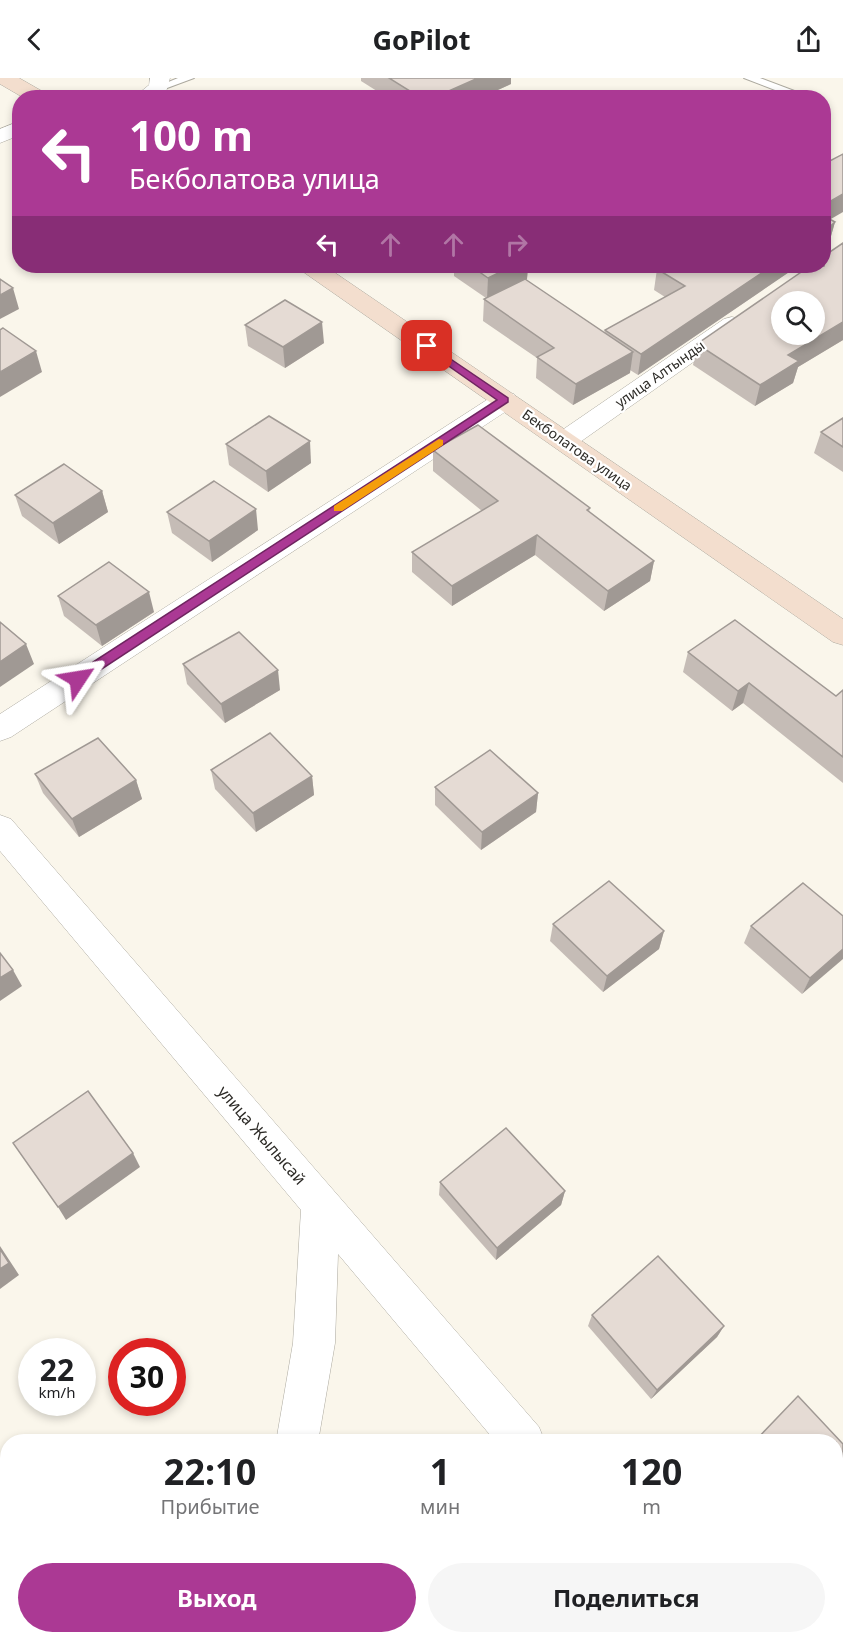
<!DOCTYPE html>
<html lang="ru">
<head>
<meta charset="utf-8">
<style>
	:root { --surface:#fff; --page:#f6f6f6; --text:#202124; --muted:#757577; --accent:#ab3994 }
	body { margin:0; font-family:"Noto Sans",sans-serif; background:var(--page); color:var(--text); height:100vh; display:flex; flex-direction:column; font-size:22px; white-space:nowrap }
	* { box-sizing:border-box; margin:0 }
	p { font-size:20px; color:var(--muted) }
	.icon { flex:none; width:33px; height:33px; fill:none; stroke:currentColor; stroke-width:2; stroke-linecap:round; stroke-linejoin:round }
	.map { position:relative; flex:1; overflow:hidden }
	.drawer { position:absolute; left:0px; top:1356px; width:843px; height:210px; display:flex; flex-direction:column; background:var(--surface); border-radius:24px 24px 0 0; box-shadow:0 3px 9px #0003 }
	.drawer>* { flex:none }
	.banner { position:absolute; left:12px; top:12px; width:819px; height:183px; border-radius:24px; box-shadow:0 3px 9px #0003; background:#ab3994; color:#fff; overflow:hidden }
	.controls { position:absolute; left:771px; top:213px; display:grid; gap:12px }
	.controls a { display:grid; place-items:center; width:54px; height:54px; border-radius:50%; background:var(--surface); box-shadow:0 3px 9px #0003; font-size:30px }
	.speed { position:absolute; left:18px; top:1260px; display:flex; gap:12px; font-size:30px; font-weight:700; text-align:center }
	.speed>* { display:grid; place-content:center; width:78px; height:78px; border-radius:50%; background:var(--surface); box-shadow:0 3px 9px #0003; line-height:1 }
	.speed small { font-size:15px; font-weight:400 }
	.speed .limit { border:9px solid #d22; background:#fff; color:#111 }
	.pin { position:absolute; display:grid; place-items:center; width:51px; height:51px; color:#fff; margin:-26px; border-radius:12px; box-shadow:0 3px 9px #0006 }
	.me { position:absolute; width:66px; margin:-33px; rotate:57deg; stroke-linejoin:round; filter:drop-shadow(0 0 4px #0008) }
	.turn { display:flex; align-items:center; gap:21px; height:126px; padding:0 18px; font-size:27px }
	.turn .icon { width:78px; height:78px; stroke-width:2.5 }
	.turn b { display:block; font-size:42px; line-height:51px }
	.lanes { display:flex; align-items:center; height:57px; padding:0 18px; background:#0003; justify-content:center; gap:30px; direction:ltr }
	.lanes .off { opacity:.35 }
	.eta { display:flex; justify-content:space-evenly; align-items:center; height:102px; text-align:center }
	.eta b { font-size:36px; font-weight:700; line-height:42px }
	.cta { display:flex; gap:12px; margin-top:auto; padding:12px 18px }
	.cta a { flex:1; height:69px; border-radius:36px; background:var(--accent); color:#fff; font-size:24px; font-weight:700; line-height:69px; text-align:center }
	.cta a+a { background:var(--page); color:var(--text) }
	header { display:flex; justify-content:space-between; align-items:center; height:78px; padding:0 18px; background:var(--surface); font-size:27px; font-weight:700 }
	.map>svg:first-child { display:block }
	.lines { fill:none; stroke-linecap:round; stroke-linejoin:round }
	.lane-casing { stroke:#aca99f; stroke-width:2 }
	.street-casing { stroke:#aca99f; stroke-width:1 }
	.secondary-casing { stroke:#aca99f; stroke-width:1 }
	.lane { fill:#fff; fill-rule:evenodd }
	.street { fill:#fff; fill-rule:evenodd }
	.secondary { fill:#f3dece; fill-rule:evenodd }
	.wall { fill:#c5bcb6 }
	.shaded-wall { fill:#a09994 }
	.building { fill:#e5dbd4; stroke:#a09994; stroke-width:1.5; fill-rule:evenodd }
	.route { fill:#ab3994; stroke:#6f2560; stroke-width:1.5 }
	.slow { fill:#f59e0b }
	.labels { text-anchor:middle; stroke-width:4.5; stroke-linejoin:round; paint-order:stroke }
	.far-street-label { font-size:14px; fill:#2d2b27; stroke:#fff }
	.street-label { font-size:16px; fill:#2d2b27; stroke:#fff }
</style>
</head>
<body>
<header><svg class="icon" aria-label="back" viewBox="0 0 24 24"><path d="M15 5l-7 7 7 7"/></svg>GoPilot<svg class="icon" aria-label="share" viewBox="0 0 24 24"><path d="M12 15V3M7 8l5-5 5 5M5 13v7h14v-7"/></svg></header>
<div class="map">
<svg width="843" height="1566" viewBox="0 0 843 1566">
	<rect width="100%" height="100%" fill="#faf6eb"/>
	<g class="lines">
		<g class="lane-casing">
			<g id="lane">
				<path d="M178,0H194L159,13L154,10Z"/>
				<path d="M744,0H760L813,20H796Z"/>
			</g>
		</g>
		<g class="street-casing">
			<g id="street">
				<path d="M150,0H170L166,14L158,20H133L149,7Z"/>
				<path d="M20,43V57L0,65V51Z"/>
				<path d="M732,239L740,241L744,246L740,251L573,369L564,371L555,369L551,363L555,357L724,241Z"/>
				<path d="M505,314L514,316L518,322L514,328L11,659L0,663V636L496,316Z"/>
				<path d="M0,737L11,741L539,1349L545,1364H496L338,1176L335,1265L318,1364H276L293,1265L301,1132L0,773Z"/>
				<path d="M240,1558H286L285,1566H239Z"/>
				<path d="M668,1558H718L721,1566H671Z"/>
			</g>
		</g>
		<g class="secondary-casing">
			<g id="secondary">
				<path d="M0,0H19L47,16L50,20H24L0,6Z"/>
				<path d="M298,188H325L843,541V567L833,564L302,193Z"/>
			</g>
		</g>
		<use href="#lane" class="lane"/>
		<use href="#street" class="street"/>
		<use href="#secondary" class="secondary"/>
	</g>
	<g class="wall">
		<path d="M361,0H511V6L480,20H388L361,3Z"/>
		<path d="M824,86L830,141L835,144L829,165L827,168L824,178L843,165V262L798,289L793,305L755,328L693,287L697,266L824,188Z"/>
		<path d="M454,188H528L527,201L526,202L604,255L605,252L665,219L654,212L657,191L663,188H798L638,297L630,292V295L573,327L536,300L537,280L483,243L484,221L486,220L454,198Z"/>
		<path d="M245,247L324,265L285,290L248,268Z"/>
		<path d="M843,340V394L814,375L821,354Z"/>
		<path d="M226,366L311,385L268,414L229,387Z"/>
		<path d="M433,372L590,430L589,434L654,483L650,503L604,533L535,477L452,528L412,494V474L482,433L433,393Z"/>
		<path d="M102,413L108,434L59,466L22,438L15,417Z"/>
		<path d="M167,434L258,452L212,484L172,455Z"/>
		<path d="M58,518L154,534L102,568L64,538Z"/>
		<path d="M688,574L836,618L843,612V705L743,625L732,633L683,594Z"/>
		<path d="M183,586L280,612L225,645L187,606Z"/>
		<path d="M211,692L312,698L314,717L256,754L215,711Z"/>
		<path d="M35,696L136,702L142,721L79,759L43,715Z"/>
		<path d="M435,709L538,715L536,734L481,772L435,727Z"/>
		<path d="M843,838L802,916L744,865L751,848Z"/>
		<path d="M553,846L664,853L659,871L603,914L550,863Z"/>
		<path d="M440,1104L565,1113L561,1127L496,1182L439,1117Z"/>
		<path d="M592,1237L724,1248L717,1259L651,1321L588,1248Z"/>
		<path d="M843,1528V1538L839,1533Z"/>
	</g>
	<g class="shaded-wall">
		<path d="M478,0H511V6L480,20H433Z"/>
		<path d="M843,116V134L824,145V127Z"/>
		<path d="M835,144L829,165L827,168V151Z"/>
		<path d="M513,188H528L527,201L487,221L488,200Z"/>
		<path d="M772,188H798L638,297L641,276Z"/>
		<path d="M13,210L19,231L0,241V217Z"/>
		<path d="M843,234V262L798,289L793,305L755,328L760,307L788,277Z"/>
		<path d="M322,244L324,265L285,290L283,269Z"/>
		<path d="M36,273L42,294L0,319V294Z"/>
		<path d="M633,274L630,295L573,327L576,306Z"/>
		<path d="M310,363L311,385L268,414L266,393Z"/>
		<path d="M102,413L108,434L59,466L53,445Z"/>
		<path d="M256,431L258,452L212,484L209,463Z"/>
		<path d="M537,457L535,477L452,528V508Z"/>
		<path d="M654,483L650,503L604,533L608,513Z"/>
		<path d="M149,514L154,534L102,568L96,547Z"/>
		<path d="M26,566L34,586L0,609V584Z"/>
		<path d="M278,592L280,612L225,645L221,626Z"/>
		<path d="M749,605L743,625L732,633L738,613Z"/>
		<path d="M312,698L314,717L256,754L253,735Z"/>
		<path d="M136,702L142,721L79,759L72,741Z"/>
		<path d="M538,715L536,734L481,772L482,754Z"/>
		<path d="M664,853L659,871L603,914L607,898Z"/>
		<path d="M843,871V881L802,916L810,900Z"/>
		<path d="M13,892L22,908L0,923V900Z"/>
		<path d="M133,1075L140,1089L66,1142L58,1129Z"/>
		<path d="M565,1113L561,1127L496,1182L497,1170Z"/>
		<path d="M0,1168L19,1197L0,1211Z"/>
		<path d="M724,1248L717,1259L651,1321L657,1312Z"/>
		<path d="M462,1558H464L456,1566H454Z"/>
	</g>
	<g class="building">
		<path d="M389,0H478L433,20H421Z"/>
		<path d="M843,76V116L824,127V86Z"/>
		<path d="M824,138L835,144L827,151V165H824Z"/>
		<path d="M843,165V244L788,277L799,283L760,307L697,266L810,188H824V178ZM782,224H814V256H782Z"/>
		<path d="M471,188H513L488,200Z"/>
		<path d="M663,188H772L641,276L605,252L685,208L657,191Z"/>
		<path d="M0,201L13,210L0,217Z"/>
		<path d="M525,201L633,274L576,306L537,279L554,270L484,221Z"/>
		<path d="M285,222L322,244L283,269L245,247Z"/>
		<path d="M3,250L36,273L0,294V252Z"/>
		<path d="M269,338L310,363L266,393L226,366Z"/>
		<path d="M843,340V369L821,354Z"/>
		<path d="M478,347L590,430L587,432L654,483L608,513L537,457L452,508L412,474L498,423L433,372Z"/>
		<path d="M64,386L102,413L53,445L15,417Z"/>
		<path d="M214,403L256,431L209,463L167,434Z"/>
		<path d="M109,484L149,514L96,547L58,518Z"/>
		<path d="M735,542L836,618L843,612V679L749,605L738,613L688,574Z"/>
		<path d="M0,544L26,566L0,584Z"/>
		<path d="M239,554L278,592L221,626L183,586Z"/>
		<path d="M270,655L312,698L253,735L211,692Z"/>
		<path d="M98,660L136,702L72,741L35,696Z"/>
		<path d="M490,672L538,715L482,754L435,709Z"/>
		<path d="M609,803L664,853L607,898L553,846Z"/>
		<path d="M803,805L843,838V871L810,900L751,848Z"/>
		<path d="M0,875L13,892L0,900Z"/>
		<path d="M88,1013L133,1075L58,1129L13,1065Z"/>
		<path d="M506,1050L565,1113L497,1170L440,1104Z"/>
		<path d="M0,1171L9,1185L0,1191Z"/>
		<path d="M658,1178L724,1248L657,1312L592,1237Z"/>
		<path d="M798,1318L843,1366V1430L836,1438V1364H754Z"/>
		<path d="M406,1558H462L454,1566H411Z"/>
	</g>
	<path class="route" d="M427,265L508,320V324L82,604H73L72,601L73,597L497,322L423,270L422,268Z"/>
	<path class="slow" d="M439,361L443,362V367L342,433H334V428Z"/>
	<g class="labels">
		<g class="far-street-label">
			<text transform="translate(660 296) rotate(-35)" y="5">улица Алтынды</text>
			<text transform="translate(577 372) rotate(35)" y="5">Бекболатова улица</text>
		</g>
		<g class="street-label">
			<text transform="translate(262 1057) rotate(49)" y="6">улица Жылысай</text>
		</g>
	</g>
</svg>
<div class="controls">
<a><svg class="icon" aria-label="search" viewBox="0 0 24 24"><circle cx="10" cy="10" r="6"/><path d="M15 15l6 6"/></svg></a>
</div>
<div class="speed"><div>22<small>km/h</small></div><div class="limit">30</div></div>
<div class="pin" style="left:427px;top:268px;background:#d93025"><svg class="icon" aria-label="arrive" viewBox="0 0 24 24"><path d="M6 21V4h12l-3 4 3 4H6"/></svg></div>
<svg class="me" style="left:78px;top:601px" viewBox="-20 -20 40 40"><path d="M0-17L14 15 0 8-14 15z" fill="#ab3994" stroke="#fff" stroke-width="4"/></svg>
<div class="banner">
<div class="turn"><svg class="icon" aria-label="left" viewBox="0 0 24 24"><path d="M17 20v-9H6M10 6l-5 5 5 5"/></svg><div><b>100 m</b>Бекболатова улица</div></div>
<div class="lanes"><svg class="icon" aria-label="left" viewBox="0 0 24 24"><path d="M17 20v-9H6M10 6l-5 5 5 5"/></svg><svg class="icon off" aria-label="ahead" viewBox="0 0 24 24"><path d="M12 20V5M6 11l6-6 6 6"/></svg><svg class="icon off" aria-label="ahead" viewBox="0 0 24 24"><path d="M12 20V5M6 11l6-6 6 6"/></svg><svg class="icon off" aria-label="right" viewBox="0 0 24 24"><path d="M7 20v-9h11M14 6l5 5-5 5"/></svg></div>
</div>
<section class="drawer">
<div class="eta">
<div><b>22:10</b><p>Прибытие</p></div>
<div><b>1</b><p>мин</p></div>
<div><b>120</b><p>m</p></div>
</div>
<div class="cta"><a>Выход</a><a>Поделиться</a></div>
</section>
</div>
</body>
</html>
